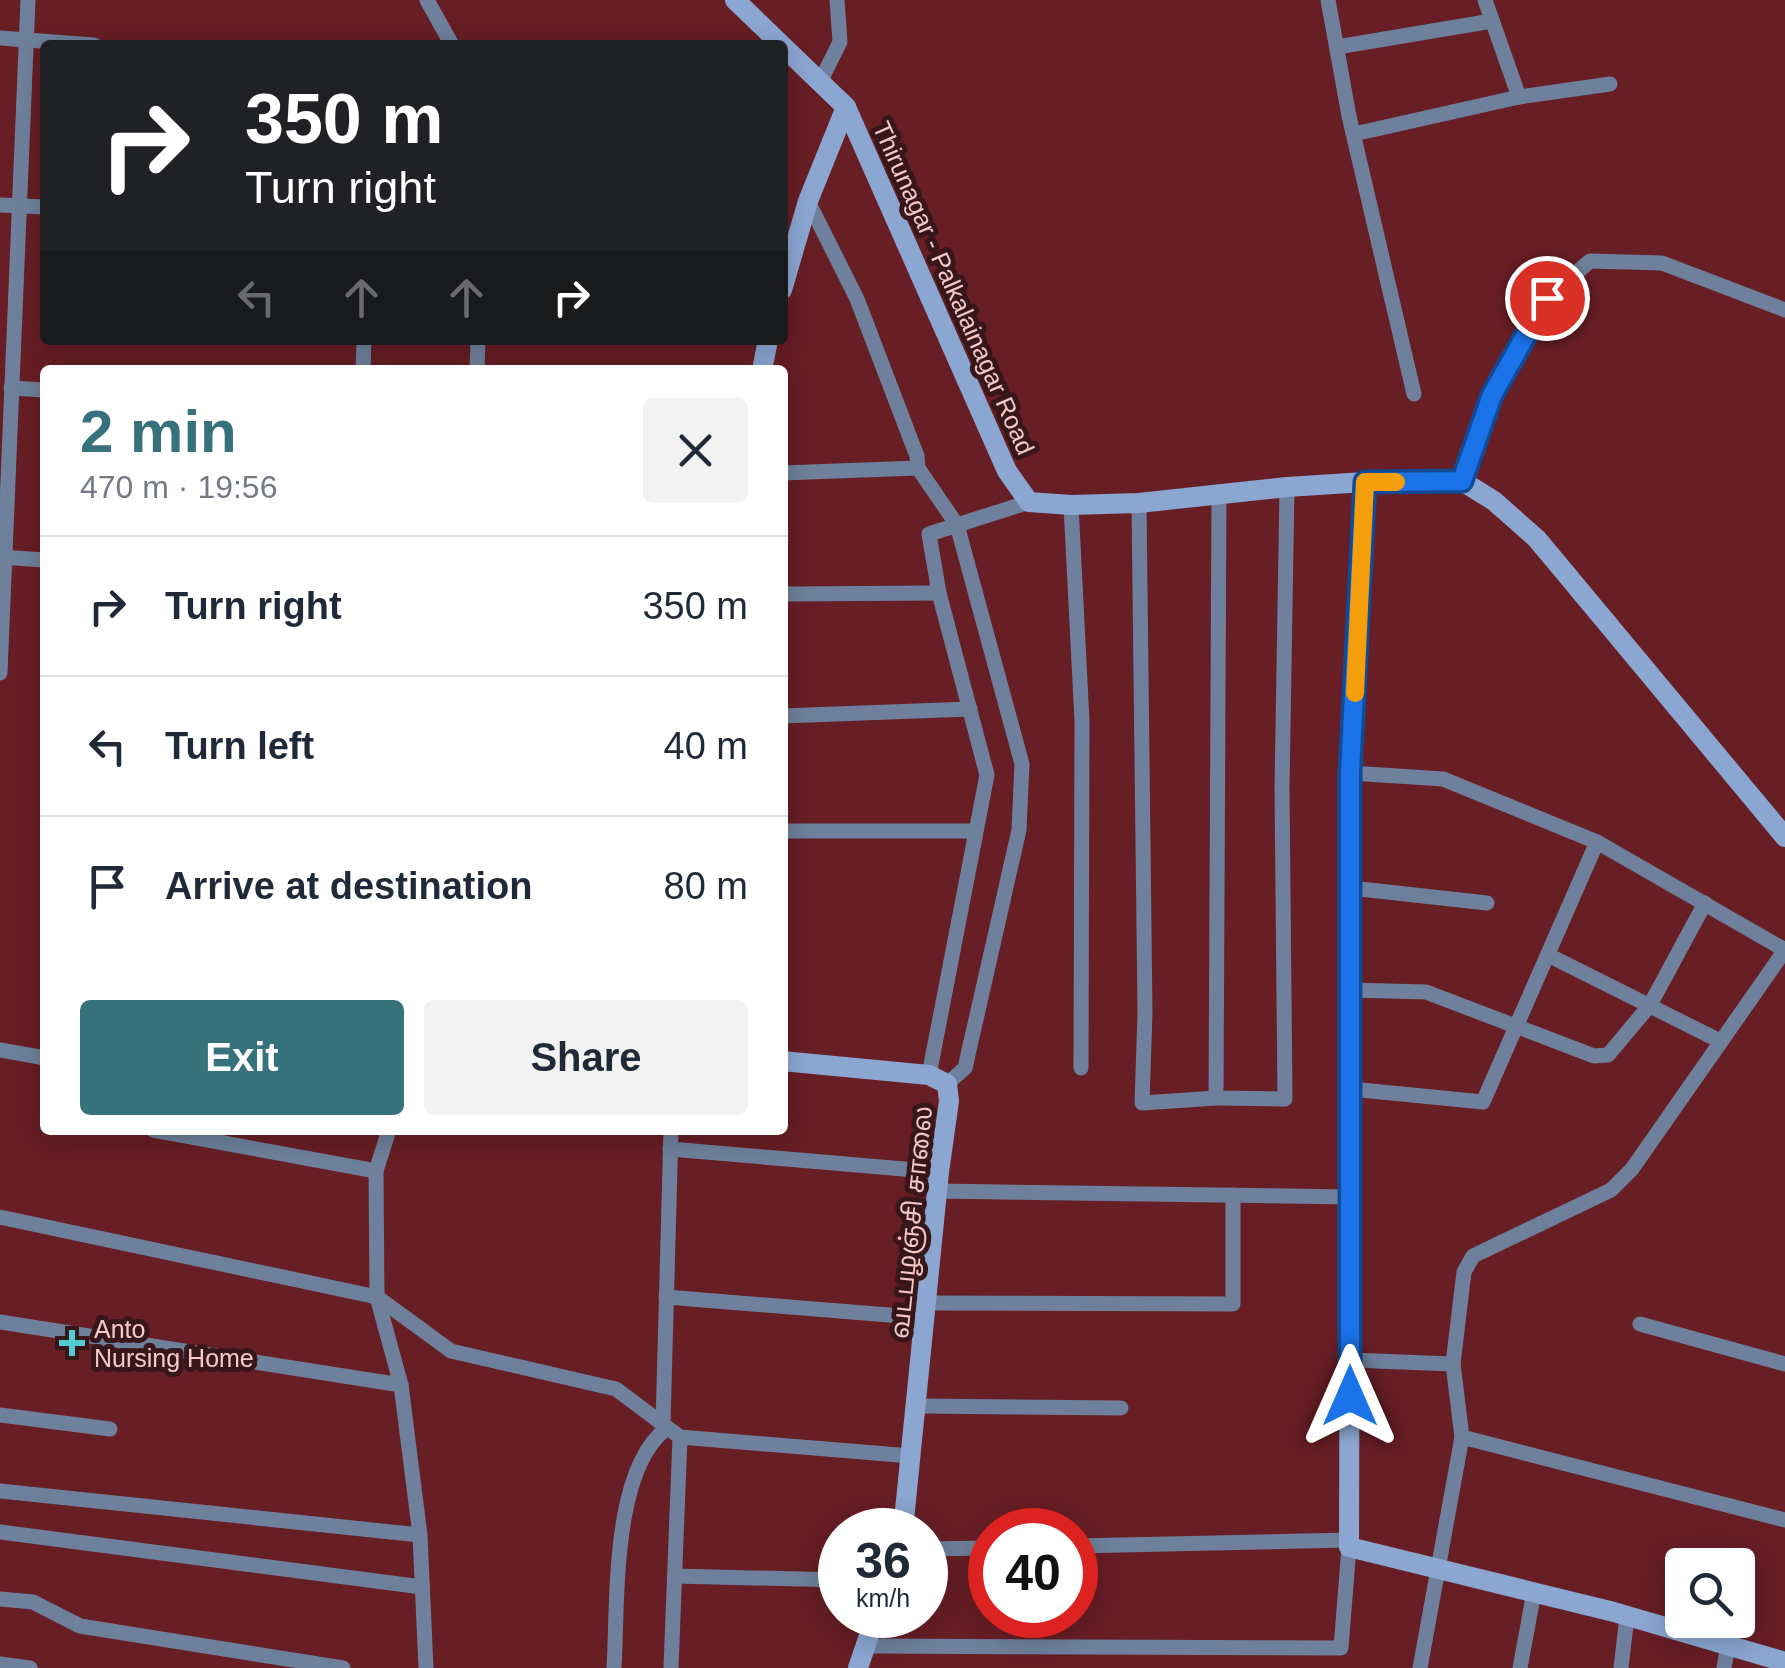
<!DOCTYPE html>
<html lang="en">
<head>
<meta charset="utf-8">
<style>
	:root { --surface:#fff; --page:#f2f2f3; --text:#1f2937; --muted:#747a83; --line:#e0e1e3; --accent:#36727c }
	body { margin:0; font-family:Arial,"Noto Sans Tamil",sans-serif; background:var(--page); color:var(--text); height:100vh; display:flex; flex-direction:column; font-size:38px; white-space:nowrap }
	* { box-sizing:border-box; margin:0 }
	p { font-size:32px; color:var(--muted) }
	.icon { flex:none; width:55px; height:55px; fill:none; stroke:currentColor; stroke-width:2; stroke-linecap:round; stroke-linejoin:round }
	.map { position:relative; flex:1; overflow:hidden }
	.sheet { position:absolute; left:40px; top:365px; width:748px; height:770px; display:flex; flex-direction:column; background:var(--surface); border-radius:10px; box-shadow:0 5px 25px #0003 }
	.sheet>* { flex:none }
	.top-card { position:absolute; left:40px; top:40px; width:748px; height:305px; border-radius:10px; box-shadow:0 5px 25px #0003; background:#202124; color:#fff; overflow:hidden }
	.tools { position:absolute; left:1665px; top:1548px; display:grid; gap:20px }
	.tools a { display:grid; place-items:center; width:90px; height:90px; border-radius:10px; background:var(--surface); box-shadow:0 5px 25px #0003; font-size:50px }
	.speed { position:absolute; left:818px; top:1508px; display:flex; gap:20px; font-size:50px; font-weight:700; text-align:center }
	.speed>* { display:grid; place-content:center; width:130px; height:130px; border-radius:50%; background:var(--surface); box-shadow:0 5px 25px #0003; line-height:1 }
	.speed small { font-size:25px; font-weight:400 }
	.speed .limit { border:15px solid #d22; background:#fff; color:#111 }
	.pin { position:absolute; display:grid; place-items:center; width:85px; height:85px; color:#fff; margin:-42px; border:5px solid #fff; border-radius:50%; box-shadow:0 2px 10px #0007 }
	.me { position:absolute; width:110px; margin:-55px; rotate:0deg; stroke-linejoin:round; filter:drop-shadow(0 0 8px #0008) }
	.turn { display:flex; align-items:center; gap:35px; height:210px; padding:0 40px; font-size:45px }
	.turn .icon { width:130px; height:130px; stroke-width:2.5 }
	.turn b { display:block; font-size:70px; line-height:85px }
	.lanes { display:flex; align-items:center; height:95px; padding:0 40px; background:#0003; justify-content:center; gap:50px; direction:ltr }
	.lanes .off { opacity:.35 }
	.round { display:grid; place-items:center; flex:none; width:105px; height:105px; border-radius:10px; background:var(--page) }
	.summary { display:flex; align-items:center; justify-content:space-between; height:170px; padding:0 40px }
	h1 { font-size:60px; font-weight:600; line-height:75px; color:var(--accent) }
	.button { display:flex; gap:20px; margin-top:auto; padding:20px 40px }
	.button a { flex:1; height:115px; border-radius:10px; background:var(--accent); color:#fff; font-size:40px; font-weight:600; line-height:115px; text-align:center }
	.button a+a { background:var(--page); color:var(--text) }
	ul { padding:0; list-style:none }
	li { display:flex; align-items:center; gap:30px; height:140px; padding:0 40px; border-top:2px solid var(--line) }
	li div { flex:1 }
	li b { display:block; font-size:38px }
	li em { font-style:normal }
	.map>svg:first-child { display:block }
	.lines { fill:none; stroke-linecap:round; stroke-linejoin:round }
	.street { stroke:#6e809b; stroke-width:15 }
	.secondary { stroke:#8aa6d1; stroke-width:20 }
	.route-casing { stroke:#114b97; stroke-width:25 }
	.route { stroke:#1a73e8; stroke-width:18 }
	.slow { stroke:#f59e0b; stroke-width:18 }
	.poi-dot { fill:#51ccd1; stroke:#371719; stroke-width:4 }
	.labels { text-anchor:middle; stroke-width:10; stroke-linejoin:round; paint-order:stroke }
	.street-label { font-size:25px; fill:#f6c9c9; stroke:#371719 }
	.poi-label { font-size:25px; fill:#f6c9c9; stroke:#371719; text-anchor:start }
</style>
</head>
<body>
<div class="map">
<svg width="1785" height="1668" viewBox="0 0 1785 1668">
	<rect width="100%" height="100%" fill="#671e25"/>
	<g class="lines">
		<g class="street">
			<path d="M427,0L452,45"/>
			<path d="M1328,0L1349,116L1414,394"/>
			<path d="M1485,0L1519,97"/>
			<path d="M0,38L94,45"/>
			<path d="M1337,47L1492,21"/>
			<path d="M821,80L840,42L837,0"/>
			<path d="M1354,134L1519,97L1610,84"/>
			<path d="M808,201L857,299L917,456L918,468L957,525L1022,764L1019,830L965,1068L947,1084"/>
			<path d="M0,205L45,207"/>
			<path d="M363,370L364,340"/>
			<path d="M477,370L478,340"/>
			<path d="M11,388L45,390"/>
			<path d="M782,473L918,468"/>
			<path d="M1462,481L1492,395L1547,298L1590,261L1662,263L1785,310"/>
			<path d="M1219,492L1216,1098L1285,1099L1282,788L1287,487"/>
			<path d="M1139,503L1145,1013L1142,1103L1216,1098"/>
			<path d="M1071,505L1082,721L1081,1068"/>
			<path d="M0,557L45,560"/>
			<path d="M782,594L939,593"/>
			<path d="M0,673L28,0"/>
			<path d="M782,716L970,709"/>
			<path d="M1351,773L1443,779L1597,842L1483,1102L1351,1089"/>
			<path d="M782,831H975"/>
			<path d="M1351,888L1487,903"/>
			<path d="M1548,955L1720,1041"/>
			<path d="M1350,990L1426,992L1594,1056L1608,1055L1650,1005L1705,903"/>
			<path d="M0,1050L45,1058"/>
			<path d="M929,1075L987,775L939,593L929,534L1029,502"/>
			<path d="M153,1130L376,1171"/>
			<path d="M389,1130L376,1171L377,1297L401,1385L420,1535L426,1668"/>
			<path d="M670,1149L939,1172"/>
			<path d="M937,1191L1351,1197"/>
			<path d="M0,1217L377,1297L451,1351L616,1389L680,1437L911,1456"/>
			<path d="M666,1297L926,1318"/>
			<path d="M927,1303L1233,1304V1195"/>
			<path d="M0,1322L401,1385"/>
			<path d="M1640,1324L1785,1364"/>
			<path d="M1350,1360L1453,1364L1464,1272L1473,1256L1611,1190L1632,1169L1785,950L1597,842"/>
			<path d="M1453,1364L1462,1437L1785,1520"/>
			<path d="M917,1406L1121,1408"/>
			<path d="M0,1415L110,1429"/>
			<path d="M663,1424L671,1130"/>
			<path d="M0,1491L420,1535"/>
			<path d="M0,1532L422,1587"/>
			<path d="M1075,1546L1349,1540"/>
			<path d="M925,1549L990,1548"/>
			<path d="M675,1576L840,1580"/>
			<path d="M0,1599L33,1602L80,1626L343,1668"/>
			<path d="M865,1646L1341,1648L1349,1547"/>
			<path d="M0,1664L30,1668"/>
			<path d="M614,1668C618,1603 611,1470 667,1428"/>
			<path d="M671,1668L680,1437"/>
			<path d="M1420,1668L1462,1437"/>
			<path d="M1520,1668L1534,1592"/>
			<path d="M1621,1668L1627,1616"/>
			<path d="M1724,1668L1728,1645"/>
		</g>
		<g class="secondary">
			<path d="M735,0L846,107L1007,471L1029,502L1071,505L1139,503L1287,487L1365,482L1462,481L1494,501L1537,539L1785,837"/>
			<path d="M782,290L808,201L846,107"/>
			<path d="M762,370L768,340"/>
			<path d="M1365,482L1351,773L1349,1547L1614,1612L1785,1662"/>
			<path d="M782,1061L929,1075L947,1084L949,1101L939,1172L903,1530"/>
			<path d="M858,1668L876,1615"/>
		</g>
	</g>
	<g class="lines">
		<g class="route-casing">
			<path id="route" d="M1350,1396V772L1365,482L1462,481L1492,395L1547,298"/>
		</g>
		<use href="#route" class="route"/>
		<path class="slow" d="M1355,693L1365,482H1396"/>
	</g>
	<path class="poi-dot" d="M67 1328h10v10h10v10h-10v10h-10v-10h-10v-10h10z"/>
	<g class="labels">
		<g class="street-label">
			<text transform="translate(954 288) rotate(66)" y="9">Thirunagar - Palkalainagar Road</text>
			<text transform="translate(911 1222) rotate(-84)" y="9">வடபழஞ்சி சாலை</text>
		</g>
		<g class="poi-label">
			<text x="94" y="1338">Anto<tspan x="94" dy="29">Nursing Home</tspan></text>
		</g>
	</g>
</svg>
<div class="tools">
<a><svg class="icon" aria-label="search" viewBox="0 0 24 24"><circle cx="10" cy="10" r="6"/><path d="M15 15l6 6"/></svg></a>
</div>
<div class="speed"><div>36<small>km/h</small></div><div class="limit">40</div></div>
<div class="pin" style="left:1547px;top:298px;background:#d93025"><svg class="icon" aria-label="arrive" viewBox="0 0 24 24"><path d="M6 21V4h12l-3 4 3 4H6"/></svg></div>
<svg class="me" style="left:1350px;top:1396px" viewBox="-20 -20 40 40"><path d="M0-17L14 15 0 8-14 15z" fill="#1a73e8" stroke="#fff" stroke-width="4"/></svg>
<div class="top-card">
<div class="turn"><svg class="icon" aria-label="right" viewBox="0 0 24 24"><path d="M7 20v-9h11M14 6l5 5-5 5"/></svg><div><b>350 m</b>Turn right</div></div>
<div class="lanes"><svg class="icon off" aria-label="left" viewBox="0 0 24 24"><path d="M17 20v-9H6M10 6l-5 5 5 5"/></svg><svg class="icon off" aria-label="ahead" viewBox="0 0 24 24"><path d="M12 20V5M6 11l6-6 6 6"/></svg><svg class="icon off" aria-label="ahead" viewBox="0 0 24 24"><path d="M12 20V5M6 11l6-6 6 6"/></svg><svg class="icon" aria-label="right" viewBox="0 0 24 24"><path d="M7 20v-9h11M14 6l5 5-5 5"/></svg></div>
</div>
<section class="sheet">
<div class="summary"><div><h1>2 min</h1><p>470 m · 19:56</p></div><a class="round"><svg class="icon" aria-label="close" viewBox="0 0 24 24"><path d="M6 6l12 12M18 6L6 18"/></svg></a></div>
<ul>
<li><svg class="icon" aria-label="right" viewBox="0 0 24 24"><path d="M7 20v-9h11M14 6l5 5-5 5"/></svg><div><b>Turn right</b></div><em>350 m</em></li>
<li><svg class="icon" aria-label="left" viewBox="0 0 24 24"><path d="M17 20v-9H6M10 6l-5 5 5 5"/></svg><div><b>Turn left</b></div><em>40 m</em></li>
<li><svg class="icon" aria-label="arrive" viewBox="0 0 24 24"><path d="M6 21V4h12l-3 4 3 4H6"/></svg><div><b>Arrive at destination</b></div><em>80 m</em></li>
</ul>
<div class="button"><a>Exit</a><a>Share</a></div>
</section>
</div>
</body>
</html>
